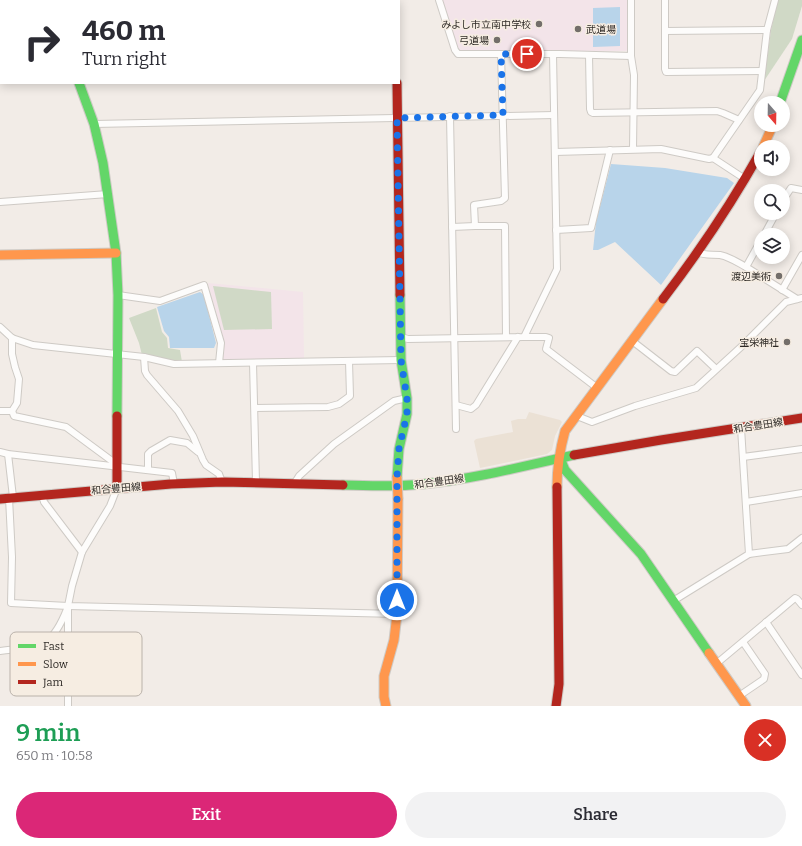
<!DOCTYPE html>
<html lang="en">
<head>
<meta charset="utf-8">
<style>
	:root { --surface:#fff; --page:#f2f2f3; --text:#2b2b33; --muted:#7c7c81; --accent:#db2777 }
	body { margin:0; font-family:Bitter,"Noto Sans JP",serif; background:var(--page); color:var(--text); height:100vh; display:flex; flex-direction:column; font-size:15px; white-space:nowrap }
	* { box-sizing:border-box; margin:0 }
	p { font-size:13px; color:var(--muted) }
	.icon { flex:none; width:22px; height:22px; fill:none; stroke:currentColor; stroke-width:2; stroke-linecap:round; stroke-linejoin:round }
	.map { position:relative; height:706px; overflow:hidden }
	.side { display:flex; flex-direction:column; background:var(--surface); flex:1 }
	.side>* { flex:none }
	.banner { position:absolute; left:0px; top:0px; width:400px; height:84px; box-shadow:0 2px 10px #0003; background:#fff; color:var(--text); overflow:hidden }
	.needle { width:26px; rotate:160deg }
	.buttons { position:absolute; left:754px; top:96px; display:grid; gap:8px }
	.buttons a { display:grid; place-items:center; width:36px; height:36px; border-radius:50%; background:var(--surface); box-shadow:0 2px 10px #0003; font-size:20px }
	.pin { position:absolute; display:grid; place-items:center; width:34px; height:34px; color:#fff; margin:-17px; border:2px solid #fff; border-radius:50%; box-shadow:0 1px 4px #0007 }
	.me { position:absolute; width:44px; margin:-22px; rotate:0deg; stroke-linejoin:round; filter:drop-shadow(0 0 3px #0008) }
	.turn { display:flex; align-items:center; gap:14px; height:84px; padding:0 16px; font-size:18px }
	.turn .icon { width:52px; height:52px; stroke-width:2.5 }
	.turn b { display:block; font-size:28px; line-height:34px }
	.round { display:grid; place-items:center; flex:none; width:42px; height:42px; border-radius:21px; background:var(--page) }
	.overview { display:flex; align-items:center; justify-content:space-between; height:68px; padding:0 16px }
	h1 { font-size:24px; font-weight:600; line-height:30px; color:#1e9e55 }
	.primary-button { display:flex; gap:8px; margin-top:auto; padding:8px 16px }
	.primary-button a { flex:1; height:46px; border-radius:24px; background:var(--accent); color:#fff; font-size:16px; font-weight:600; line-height:46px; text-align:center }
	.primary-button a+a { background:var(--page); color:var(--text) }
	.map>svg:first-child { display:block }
	.built { fill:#ebe1d5 }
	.education { fill:#f3e4e9 }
	.green { fill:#d0d9c6 }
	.water { fill:#b8d4ea }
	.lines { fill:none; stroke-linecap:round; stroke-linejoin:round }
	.street-casing { stroke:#cecac5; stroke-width:8 }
	.fast-casing { stroke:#cecac5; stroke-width:11 }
	.slow-casing { stroke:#cecac5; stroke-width:11 }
	.jam-casing { stroke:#cecac5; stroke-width:11 }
	.street { stroke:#fdfcfb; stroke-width:6 }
	.fast { stroke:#63d668; stroke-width:9 }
	.slow { stroke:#ff974d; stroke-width:9 }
	.jam { stroke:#b3261e; stroke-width:9 }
	.slow-bridge-casing { stroke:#cecac5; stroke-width:11; stroke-linecap:butt }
	.slow-bridge { stroke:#ff974d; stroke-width:9 }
	.route { stroke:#1a73e8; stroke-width:7; stroke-dasharray:0 12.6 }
	.poi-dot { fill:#736e6a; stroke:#f6ede2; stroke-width:1.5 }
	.labels { text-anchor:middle; stroke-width:3; stroke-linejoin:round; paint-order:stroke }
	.poi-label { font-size:10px; fill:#2e2a26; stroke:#f6ede2; text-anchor:end }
	.street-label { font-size:10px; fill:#2e2a26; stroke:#f6ede2 }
	.key { fill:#f6ede2; stroke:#bab2aa; stroke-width:1 }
	.key-label { font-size:11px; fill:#2e2a26 }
</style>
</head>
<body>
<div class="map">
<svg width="802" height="706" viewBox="0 0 802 706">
	<rect width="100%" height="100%" fill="#f2ece7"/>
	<path class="built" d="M529,412L560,420L562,422L555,436L552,450L547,454L480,468L474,441L476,439L513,432L511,421L518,419H526Z"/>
	<g class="education">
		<path d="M442,0H627L628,49L626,51H611L462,52L458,48Z"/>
		<path d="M208,283L303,292L304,358L221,360L224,341Z"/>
	</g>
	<g class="green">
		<path d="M778,0H802V6L792,39L764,81L771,30Z"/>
		<path d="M213,286L271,292L272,329L224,330Z"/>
		<path d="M156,308L162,332L167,338L168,348L180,350L182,362H174L142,355L139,343L129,318Z"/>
	</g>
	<g class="water">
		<path d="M620,7V46L593,47V8Z"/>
		<path d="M611,164L665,168L727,178L734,183L661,285L615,242L598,250H593L596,222Z"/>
		<path d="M200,292L204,295L216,343L214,348H170L169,337L164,331L157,307Z"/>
	</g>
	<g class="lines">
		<g class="street-casing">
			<g id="street">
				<path d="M223,0V1"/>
				<path d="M439,0L455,50L458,54H560L631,56V0"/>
				<path d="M665,0V69L666,72L762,71"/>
				<path d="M336,1L340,0"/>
				<path d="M665,31L767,30"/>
				<path d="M0,48H1"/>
				<path d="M501,54L505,198L501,201L474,205L475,226H505L506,337"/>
				<path d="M589,55L590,109L591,112L593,113L717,111L723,113L739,120"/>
				<path d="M631,56L634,75L633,149"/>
				<path d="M450,116L456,429"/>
				<path d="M94,124L554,115"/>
				<path d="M555,152L661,149L709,159L713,158L745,179"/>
				<path d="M713,158L760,90L767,30L775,0"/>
				<path d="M783,200L791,188L802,190"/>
				<path d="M0,202L108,194"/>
				<path d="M452,227L475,226"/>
				<path d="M556,230L591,228L610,150"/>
				<path d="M764,235L776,213"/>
				<path d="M761,240L746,267L797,299"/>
				<path d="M697,252C705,256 712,254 720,255C730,257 737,262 746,267"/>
				<path d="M782,290L802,255"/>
				<path d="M118,295L160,301L204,285L221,343L219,363"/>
				<path d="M0,327L12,338L33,345L144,357L174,364L401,360"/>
				<path d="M401,337L408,339L524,337L557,269L553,54"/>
				<path d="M524,337H546L549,338L546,349L596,387"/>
				<path d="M12,338V354L15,367L19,379L17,403L12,411"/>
				<path d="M631,340L671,371L675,372L697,351L716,369"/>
				<path d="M144,357L145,371L147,375L178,411L193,436L203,460L206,465L219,474L222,482"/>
				<path d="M253,363L256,482"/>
				<path d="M456,405L471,409L476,405L518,337"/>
				<path d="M255,408L328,407L339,404L350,396L349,361"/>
				<path d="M0,411H12"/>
				<path d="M12,411L14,416L66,427L116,464"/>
				<path d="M577,416L592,422L635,406L696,388L742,346L786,302L802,298"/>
				<path d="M0,452L8,454L172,473L174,484"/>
				<path d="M8,454L13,497"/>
				<path d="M743,457L802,449"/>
				<path d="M148,470V454L151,451L170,440L187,443L198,452"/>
				<path d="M294,484L299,476L334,444L394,401L407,398"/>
				<path d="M42,495L44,502L82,552"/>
				<path d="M9,498L12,557L11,603L68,606L397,614"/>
				<path d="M746,502L802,493"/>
				<path d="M749,554L788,549L802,538"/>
				<path d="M673,601L749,554L741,428"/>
				<path d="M766,622L802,675"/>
				<path d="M0,651C39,646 51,650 67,609"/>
				<path d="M716,664L795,598L797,599L802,605"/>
				<path d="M739,696L764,679L765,674L743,642"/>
				<path d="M68,706V606L72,586L82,552L110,506L117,488"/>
			</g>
		</g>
		<g class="fast-casing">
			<g id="fast">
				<path d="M79,83L94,124L103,163L116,253L118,295L117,416"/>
				<path d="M780,103L802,40"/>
				<path d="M560,458L565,470L641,554L709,653"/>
				<path d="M397,477L399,449L407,414V398L401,360L400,295"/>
				<path d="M343,485C369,486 396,487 423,484C474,479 524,466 574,455"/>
			</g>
		</g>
		<g class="slow-casing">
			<g id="slow">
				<path d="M51,0V1"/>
				<path d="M391,0V1"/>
				<path d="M763,147L773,125"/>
				<path d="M0,255L116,253"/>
				<path d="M557,487C557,468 560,449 565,431L663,299"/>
				<path d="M709,653L746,706"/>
				<path d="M386,706L384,697V676L394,640L397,614L398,499"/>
			</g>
		</g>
		<g class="jam-casing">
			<g id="jam">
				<path d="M397,83L400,295"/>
				<path d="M663,299C699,252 732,203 761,151"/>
				<path d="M117,416V488"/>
				<path d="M574,455L661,440L802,418"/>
				<path d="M0,499L171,484L222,482L343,485"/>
				<path d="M556,706L559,684L557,487"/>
			</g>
		</g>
		<use href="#street" class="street"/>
		<use href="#fast" class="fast"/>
		<use href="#slow" class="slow"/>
		<use href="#jam" class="jam"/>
		<g class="slow-bridge-casing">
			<path id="slow-bridge" d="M397,477L398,499"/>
		</g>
		<use href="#slow-bridge" class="slow-bridge"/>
	</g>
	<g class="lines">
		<path class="route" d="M397,600V477L399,449L407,414V398L401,360L397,118L503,115L501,54H527"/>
	</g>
	<g class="poi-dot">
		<circle cx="539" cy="24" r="4"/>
		<circle cx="578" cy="29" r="4"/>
		<circle cx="497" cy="40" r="4"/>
		<circle cx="779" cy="276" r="4"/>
		<circle cx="787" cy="342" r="4"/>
	</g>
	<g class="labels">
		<g class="poi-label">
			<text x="531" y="28">みよし市立南中学校</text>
			<text x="586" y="33" text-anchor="start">武道場</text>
			<text x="489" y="44">弓道場</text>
			<text x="771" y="280">渡辺美術</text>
			<text x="779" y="346">宝栄神社</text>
		</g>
		<g class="street-label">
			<text transform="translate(758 425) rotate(-9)" y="4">和合豊田線</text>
			<text transform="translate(439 481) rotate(-8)" y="4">和合豊田線</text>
			<text transform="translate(116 488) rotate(-5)" y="4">和合豊田線</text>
		</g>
	</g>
	<rect x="10" y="632" width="132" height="64" rx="6" class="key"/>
	<rect x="18" y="644" width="18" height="4" fill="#63d668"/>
	<rect x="18" y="662" width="18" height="4" fill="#ff974d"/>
	<rect x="18" y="680" width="18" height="4" fill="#b3261e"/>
	<g class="key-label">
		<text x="43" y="650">Fast</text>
		<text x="43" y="668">Slow</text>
		<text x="43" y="686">Jam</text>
	</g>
</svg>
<div class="buttons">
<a><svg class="needle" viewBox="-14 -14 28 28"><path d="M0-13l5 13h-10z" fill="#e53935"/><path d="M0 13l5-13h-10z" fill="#7c7c81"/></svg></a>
<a><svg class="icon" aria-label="sound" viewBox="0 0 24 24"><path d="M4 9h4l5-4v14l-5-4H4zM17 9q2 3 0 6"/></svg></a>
<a><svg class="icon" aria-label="search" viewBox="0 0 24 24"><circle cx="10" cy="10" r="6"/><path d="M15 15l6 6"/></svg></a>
<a><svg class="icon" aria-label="layers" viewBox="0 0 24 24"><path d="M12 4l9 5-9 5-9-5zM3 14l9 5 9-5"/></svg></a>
</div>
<div class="pin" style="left:527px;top:54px;background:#d93025"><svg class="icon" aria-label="arrive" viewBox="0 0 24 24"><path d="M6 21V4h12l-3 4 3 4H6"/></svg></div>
<svg class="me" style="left:397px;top:600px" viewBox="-20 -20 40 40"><circle r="17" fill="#1a73e8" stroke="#fff" stroke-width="3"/><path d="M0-11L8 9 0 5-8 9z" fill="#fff"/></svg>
<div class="banner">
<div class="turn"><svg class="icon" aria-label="right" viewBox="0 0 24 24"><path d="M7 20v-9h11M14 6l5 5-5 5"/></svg><div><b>460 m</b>Turn right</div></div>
</div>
</div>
<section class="side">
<div class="overview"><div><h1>9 min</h1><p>650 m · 10:58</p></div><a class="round" style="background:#d93025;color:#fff"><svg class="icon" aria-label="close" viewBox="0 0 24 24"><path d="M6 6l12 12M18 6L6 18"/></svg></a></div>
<div class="primary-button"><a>Exit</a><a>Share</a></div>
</section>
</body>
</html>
